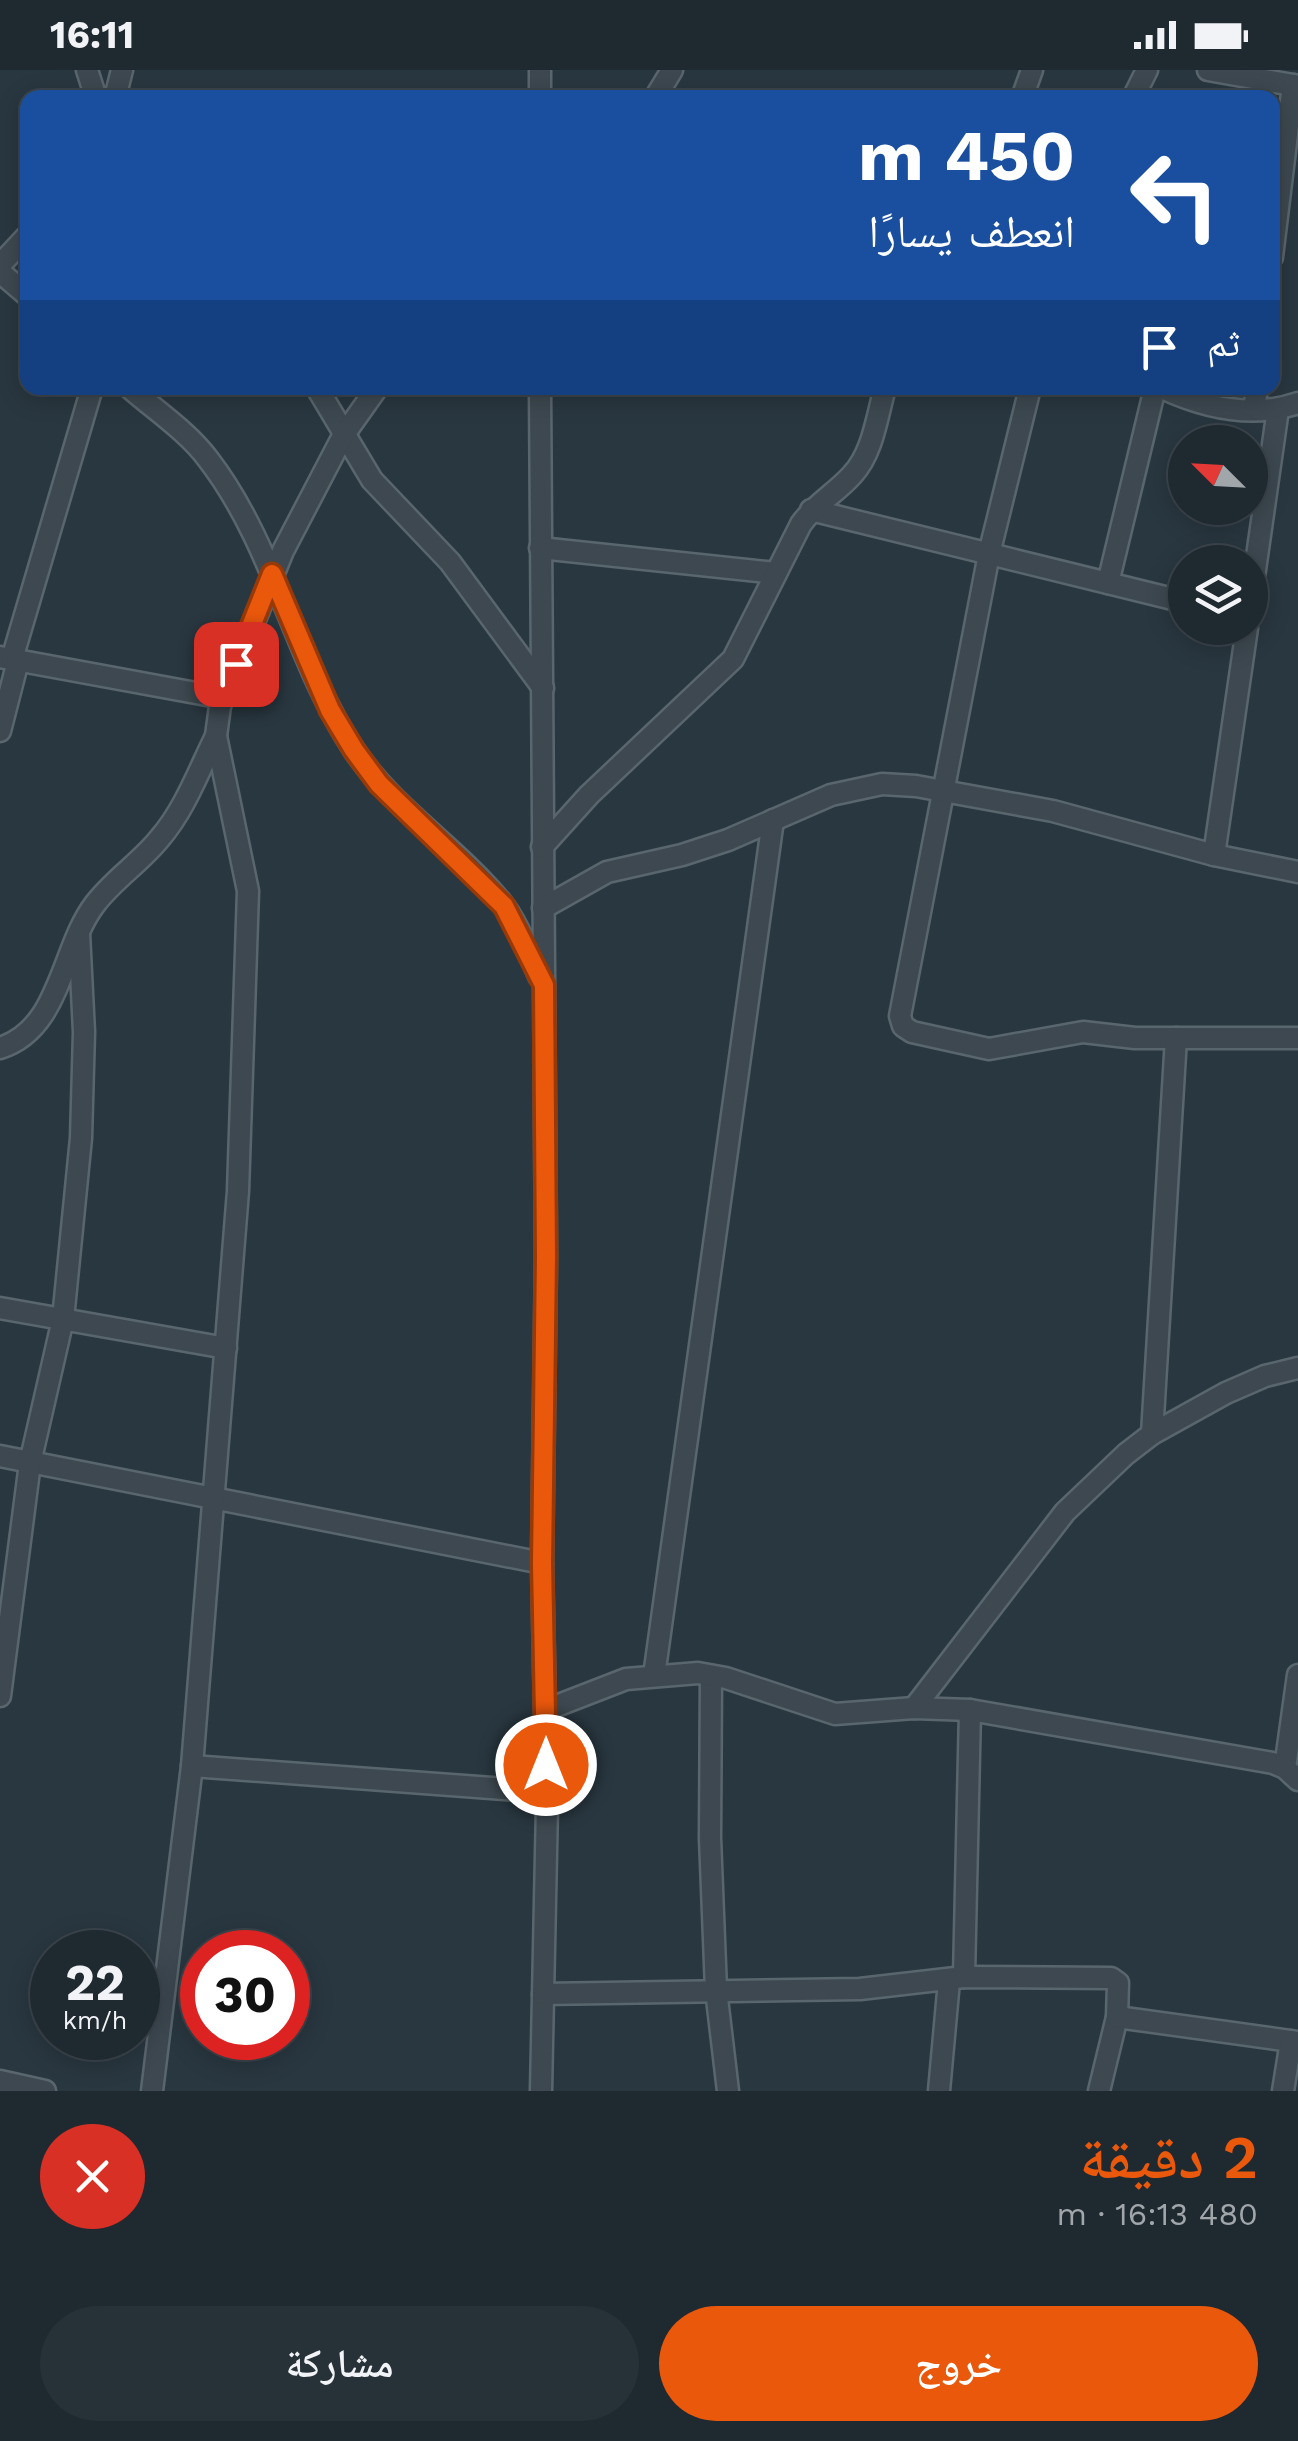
<!DOCTYPE html>
<html lang="ar">
<head>
<meta charset="utf-8">
<style>
	:root { --surface:#1f2930; --page:#273138; --text:#f1f3f6; --muted:#a1a6ab; --line:#3c454c; --accent:#ea580c }
	body { margin:0; font-family:"Work Sans","Noto Naskh Arabic",sans-serif; background:var(--page); color:var(--text); direction:rtl; height:100vh; display:flex; flex-direction:column; font-size:38px; white-space:nowrap }
	* { box-sizing:border-box; margin:0 }
	p { font-size:32px; color:var(--muted) }
	.icon { flex:none; width:55px; height:55px; fill:none; stroke:currentColor; stroke-width:2; stroke-linecap:round; stroke-linejoin:round }
	.map { position:relative; height:2021px; overflow:hidden; direction:ltr }
	.drawer { display:flex; flex-direction:column; background:var(--surface); flex:1 }
	.drawer>* { flex:none }
	.banner { position:absolute; left:20px; top:20px; width:1260px; height:305px; border-radius:20px; box-shadow:0 5px 25px #0003,0 0 0 2px var(--line); direction:rtl; background:#1a4fa0; color:#fff; overflow:hidden }
	.needle { width:65px; rotate:294deg }
	.fabs { position:absolute; left:1168px; top:355px; display:grid; gap:20px }
	.fabs a { display:grid; place-items:center; width:100px; height:100px; border-radius:50%; background:var(--surface); box-shadow:0 5px 25px #0003,0 0 0 2px var(--line); font-size:50px }
	.speed { position:absolute; left:30px; top:1860px; display:flex; gap:20px; font-size:50px; font-weight:700; text-align:center }
	.speed>* { display:grid; place-content:center; width:130px; height:130px; border-radius:50%; background:var(--surface); box-shadow:0 5px 25px #0003,0 0 0 2px var(--line); line-height:1 }
	.speed small { font-size:25px; font-weight:400 }
	.speed .limit { border:15px solid #d22; background:#fff; color:#111 }
	.pin { position:absolute; display:grid; place-items:center; width:85px; height:85px; color:#fff; margin:-42px; border-radius:20px; box-shadow:0 5px 15px #0006 }
	.me { position:absolute; width:110px; margin:-55px; rotate:0deg; stroke-linejoin:round; filter:drop-shadow(0 0 8px #0008) }
	.turn { display:flex; align-items:center; gap:35px; height:210px; padding:0 40px; font-size:45px }
	.turn .icon { width:130px; height:130px; stroke-width:2.5 }
	.turn b { display:block; font-size:70px; line-height:85px }
	.then { display:flex; align-items:center; height:95px; padding:0 40px; background:#0003; gap:20px; font-size:38px }
	.round { display:grid; place-items:center; flex:none; width:105px; height:105px; border-radius:52px; background:var(--page) }
	.overview { display:flex; align-items:center; justify-content:space-between; height:170px; padding:0 40px }
	h1 { font-size:60px; font-weight:600; line-height:75px; color:var(--accent) }
	.cta { display:flex; gap:20px; margin-top:auto; padding:20px 40px }
	.cta a { flex:1; height:115px; border-radius:60px; background:var(--accent); color:#fff; font-size:40px; font-weight:600; line-height:115px; text-align:center }
	.cta a+a { background:var(--page); color:var(--text) }
	.status { display:flex; justify-content:space-between; align-items:center; height:70px; padding:0 50px; background:var(--surface); direction:ltr }
	.status svg { height:28px; fill:currentColor }
	.map>svg:first-child { display:block }
	.lines { fill:none; stroke-linecap:round; stroke-linejoin:round }
	.minor-casing { stroke:#5a666d; stroke-width:25 }
	.minor { stroke:#3d4850; stroke-width:20 }
	.route-casing { stroke:#983908; stroke-width:25 }
	.route { stroke:#ea580c; stroke-width:18 }
</style>
</head>
<body>
<div class="status"><b>16:11</b><svg viewBox="0 0 49 12"><path d="M0 12V9h3v3zM5 12V6h3v6zM10 12V3h3v9zM15 12V0h3v12zM26 1h20v11H26zM47 4h2v5h-2z"/></svg></div>
<div class="map">
<svg width="1298" height="2021" viewBox="0 0 1298 2021">
	<rect width="100%" height="100%" fill="#293740"/>
	<g class="lines">
		<g class="minor-casing">
			<g id="minor">
				<path d="M87,0L96,28"/>
				<path d="M1208,0L1298,16"/>
				<path d="M115,28L122,0"/>
				<path d="M540,28V0"/>
				<path d="M655,28L672,0"/>
				<path d="M1022,28L1032,0"/>
				<path d="M1133,28L1147,0"/>
				<path d="M1272,187L1293,15"/>
				<path d="M0,195L28,165"/>
				<path d="M0,202L28,226"/>
				<path d="M130,318C155,340 188,362 208,389C275,476 294,589 354,680C393,739 456,777 501,832C518,853 528,882 539,906"/>
				<path d="M317,318L372,410L450,492L543,618"/>
				<path d="M540,318L546,1187L542,1493L547,1736L541,2021"/>
				<path d="M1030,318L989,484L900,946L903,956L912,962L989,979L1083,962L1135,968H1298"/>
				<path d="M1162,318C1205,338 1252,349 1298,333"/>
				<path d="M1254,340L1257,318"/>
				<path d="M811,440L1185,532"/>
				<path d="M540,478L776,503"/>
				<path d="M1108,513L1155,318"/>
				<path d="M1250,535L1278,339"/>
				<path d="M0,587L223,628"/>
				<path d="M12,589L92,318"/>
				<path d="M0,661L18,591"/>
				<path d="M542,777L589,725L733,589L801,454C815,434 836,423 852,405C873,383 877,346 885,318"/>
				<path d="M1214,785L1247,558"/>
				<path d="M543,838L607,802L682,785L728,770L831,725L882,714L916,716L1053,741L1214,785L1298,802"/>
				<path d="M0,978C61,959 61,878 95,834C114,809 141,792 160,768C185,739 199,700 216,666"/>
				<path d="M0,1238L226,1278"/>
				<path d="M1152,1364L1176,968"/>
				<path d="M0,1386L542,1493"/>
				<path d="M654,1606L773,750"/>
				<path d="M711,1606L710,1768L716,1920L728,2021"/>
				<path d="M0,1626L30,1393L63,1249L81,1068L84,962L79,863"/>
				<path d="M914,1638L1065,1442L1126,1384L1152,1364L1226,1323L1265,1306L1298,1298"/>
				<path d="M546,1640L626,1609L698,1603L726,1608L835,1644L914,1638L970,1640L1273,1693L1285,1698L1298,1710"/>
				<path d="M192,1696L546,1722"/>
				<path d="M1285,1698L1298,1605"/>
				<path d="M964,1907L970,1640"/>
				<path d="M543,1924L860,1919L964,1907L1111,1908L1118,1913L1117,1947L1099,2021"/>
				<path d="M1117,1947L1298,1972"/>
				<path d="M0,2011L45,2021"/>
				<path d="M152,2021L192,1696L238,1121L248,821L216,666L220,636L283,481L343,366L377,318"/>
				<path d="M939,2021L949,1911"/>
				<path d="M1283,2021L1291,1971"/>
			</g>
		</g>
		<use href="#minor" class="minor"/>
	</g>
	<g class="lines">
		<g class="route-casing">
			<path id="route" d="M236,594L272,504L330,640L354,680L379,714L504,836L544,915L546,1187L542,1493L546,1695"/>
		</g>
		<use href="#route" class="route"/>
	</g>
</svg>
<div class="fabs">
<a><svg class="needle" viewBox="-14 -14 28 28"><path d="M0-13l5 13h-10z" fill="#e53935"/><path d="M0 13l5-13h-10z" fill="#a1a6ab"/></svg></a>
<a><svg class="icon" aria-label="layers" viewBox="0 0 24 24"><path d="M12 4l9 5-9 5-9-5zM3 14l9 5 9-5"/></svg></a>
</div>
<div class="speed"><div>22<small>km/h</small></div><div class="limit">30</div></div>
<div class="pin" style="left:236px;top:594px;background:#d93025"><svg class="icon" aria-label="arrive" viewBox="0 0 24 24"><path d="M6 21V4h12l-3 4 3 4H6"/></svg></div>
<svg class="me" style="left:546px;top:1695px" viewBox="-20 -20 40 40"><circle r="17" fill="#ea580c" stroke="#fff" stroke-width="3"/><path d="M0-11L8 9 0 5-8 9z" fill="#fff"/></svg>
<div class="banner">
<div class="turn"><svg class="icon" aria-label="left" viewBox="0 0 24 24"><path d="M17 20v-9H6M10 6l-5 5 5 5"/></svg><div><b>450 m</b>انعطف يسارًا</div></div>
<div class="then">ثم<svg class="icon" aria-label="arrive" viewBox="0 0 24 24"><path d="M6 21V4h12l-3 4 3 4H6"/></svg></div>
</div>
</div>
<section class="drawer">
<div class="overview"><div><h1>2 دقيقة</h1><p>480 m · 16:13</p></div><a class="round" style="background:#d93025;color:#fff"><svg class="icon" aria-label="close" viewBox="0 0 24 24"><path d="M6 6l12 12M18 6L6 18"/></svg></a></div>
<div class="cta"><a>خروج</a><a>مشاركة</a></div>
</section>
</body>
</html>
